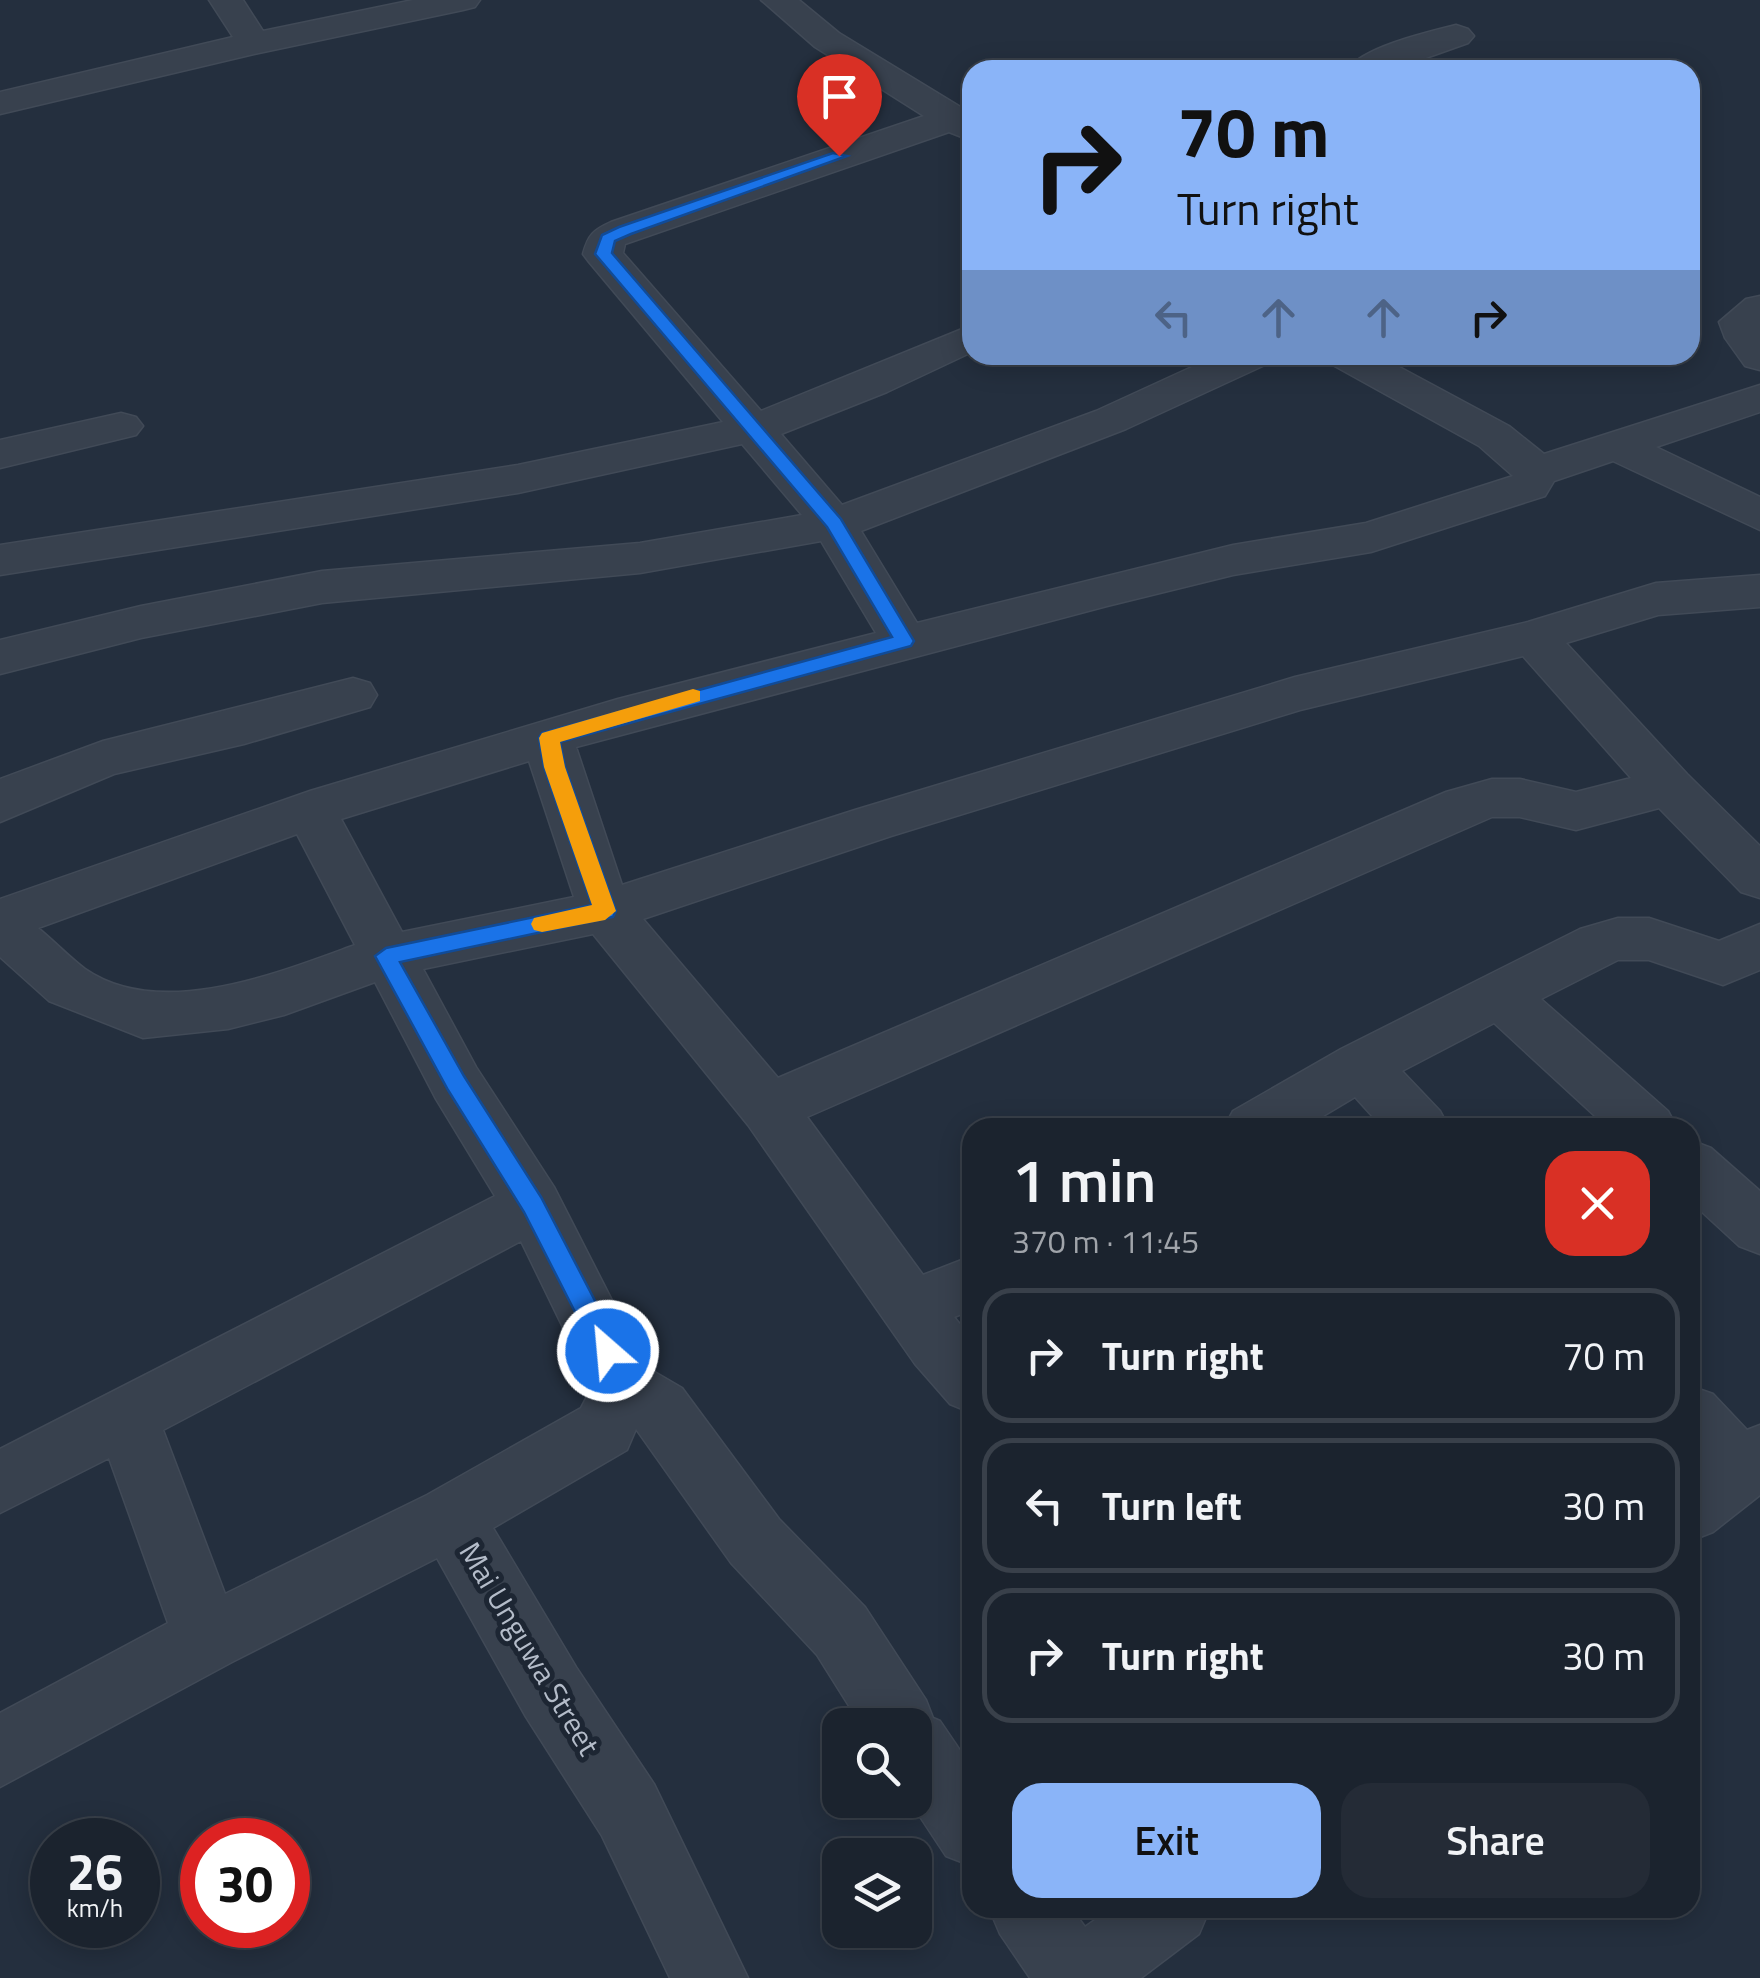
<!DOCTYPE html>
<html lang="en">
<head>
<meta charset="utf-8">
<style>
	:root { --surface:#1b232e; --page:#242b36; --text:#f1f3f6; --muted:#a0a4aa; --line:#39404a; --accent:#8ab4f8 }
	body { margin:0; font-family:"Titillium Web",sans-serif; background:var(--page); color:var(--text); height:100vh; display:flex; flex-direction:column; font-size:38px; white-space:nowrap }
	* { box-sizing:border-box; margin:0 }
	p { font-size:32px; color:var(--muted) }
	.icon { flex:none; width:55px; height:55px; fill:none; stroke:currentColor; stroke-width:2; stroke-linecap:round; stroke-linejoin:round }
	.map { position:relative; flex:1; overflow:hidden }
	.drawer { position:absolute; left:962px; top:1118px; width:738px; height:800px; display:flex; flex-direction:column; background:var(--surface); border-radius:30px; box-shadow:0 5px 25px #0003,0 0 0 2px var(--line) }
	.drawer>* { flex:none }
	.banner { position:absolute; left:962px; top:60px; width:738px; height:305px; border-radius:30px; box-shadow:0 5px 25px #0003,0 0 0 2px var(--line); background:#8ab4f8; color:#111; overflow:hidden }
	.tools { position:absolute; left:822px; top:1708px; display:grid; gap:20px }
	.tools a { display:grid; place-items:center; width:110px; height:110px; border-radius:20px; background:var(--surface); box-shadow:0 5px 25px #0003,0 0 0 2px var(--line); font-size:50px }
	.speed { position:absolute; left:30px; top:1818px; display:flex; gap:20px; font-size:50px; font-weight:700; text-align:center }
	.speed>* { display:grid; place-content:center; width:130px; height:130px; border-radius:50%; background:var(--surface); box-shadow:0 5px 25px #0003,0 0 0 2px var(--line); line-height:1 }
	.speed small { font-size:25px; font-weight:400 }
	.speed .limit { border:15px solid #d22; background:#fff; color:#111 }
	.pin { position:absolute; display:grid; place-items:center; width:85px; height:85px; color:#fff; margin:-102px -42px; border-radius:50% 50% 50% 0; rotate:-45deg; box-shadow:0 0 10px #0007 }
	.pin .icon { rotate:45deg }
	.me { position:absolute; width:110px; margin:-55px; rotate:333deg; stroke-linejoin:round; filter:drop-shadow(0 0 8px #0008) }
	.turn { display:flex; align-items:center; gap:35px; height:210px; padding:0 50px; font-size:45px }
	.turn .icon { width:130px; height:130px; stroke-width:2.5 }
	.turn b { display:block; font-size:70px; line-height:85px }
	.lanes { display:flex; align-items:center; height:95px; padding:0 50px; background:#0003; justify-content:center; gap:50px; direction:ltr }
	.lanes .off { opacity:.35 }
	.round { display:grid; place-items:center; flex:none; width:105px; height:105px; border-radius:30px; background:var(--page) }
	.summary { display:flex; align-items:center; justify-content:space-between; height:170px; padding:0 50px }
	h1 { font-size:60px; font-weight:600; line-height:75px }
	.button { display:flex; gap:20px; margin-top:auto; padding:20px 50px }
	.button a { flex:1; height:115px; border-radius:30px; background:var(--accent); color:#111; font-size:40px; font-weight:600; line-height:115px; text-align:center }
	.button a+a { background:var(--page); color:var(--text) }
	ul { padding:0; list-style:none }
	li { display:flex; align-items:center; gap:30px; height:135px; margin:0 20px 15px; padding:0 30px; border:5px solid var(--line); border-radius:30px }
	li div { flex:1 }
	li b { display:block; font-size:38px }
	li em { font-style:normal }
	.map>svg:first-child { display:block }
	.lines { fill:none; stroke-linecap:round; stroke-linejoin:round }
	.minor-casing { stroke:#414a57; stroke-width:3 }
	.minor { fill:#38414e; fill-rule:evenodd }
	.route { fill:#1a73e8; stroke:#114b97; stroke-width:2.5 }
	.slow { fill:#f59e0b }
	.labels { text-anchor:middle; stroke-width:10; stroke-linejoin:round; paint-order:stroke }
	.street-label { font-size:30px; fill:#b4bcc9; stroke:#1d2633 }
</style>
</head>
<body>
<div class="map">
<svg width="1760" height="1978" viewBox="0 0 1760 1978">
	<rect width="100%" height="100%" fill="#242f3e"/>
	<g class="lines">
		<g class="minor-casing">
			<g id="minor">
				<path d="M209,0H243L263,31L413,0H480L475,7L463,10L254,54L0,114V92L233,37Z"/>
				<path d="M761,0H799L839,33L972,114V141L949,132L625,244L623,253L761,411L972,325V352L887,392L781,434L842,505L1096,411L1218,355H1273L1267,364L1126,429L861,531L917,623L1233,545L1366,523L1513,476L1479,446L1331,364L1325,355H1377L1509,426L1544,454L1760,385V412L1656,447L1760,497V530L1613,461L1554,481L1545,496L1371,552L1233,575L1107,606L576,747L622,885L855,810L1295,677L1528,622L1656,583L1760,575V607L1658,615L1566,643L1687,774L1760,846V898L1741,892L1659,808L1576,830L1520,817H1492L807,1117L923,1275L972,1256V1310L954,1317L972,1339V1413L950,1404L915,1364L748,1125L593,934L423,969L476,1067L554,1187L646,1367L682,1388L779,1519L865,1607L926,1700L933,1718L940,1721L972,1768V1866L946,1856L909,1800H915V1725H861L817,1655L731,1563L636,1429L627,1450L493,1528L576,1667L654,1784L748,1978H670L602,1836L526,1717L437,1558L232,1662L0,1787V1713L168,1623L109,1458L0,1513V1449L495,1196L436,1099L375,982L284,1015L228,1029L143,1038L49,1001L0,957V899L310,791L618,699L876,633L821,541L640,573L322,603L141,638L0,674V640L141,606L322,571L640,543L802,515L742,444L518,493L0,575V545L518,465L723,422L589,262L583,254C588,235 593,230 611,222L924,116L815,47ZM1523,656L1631,778L1576,792L1520,779H1492L1446,792L778,1078L643,919L891,836L1300,710ZM529,761L574,897L402,932L341,819ZM297,834L355,945C278,973 160,1021 85,969C69,957 54,941 38,928ZM521,1241L592,1387L581,1408L427,1495L225,1594L163,1430Z"/>
				<path d="M1456,25L1468,29L1474,36L1468,43L1392,70H1347C1363,47 1428,32 1456,25Z"/>
				<path d="M1760,296V370L1745,366L1725,338L1719,322L1746,299Z"/>
				<path d="M121,413L136,417L143,426L136,435L0,468V440Z"/>
				<path d="M353,678L370,683L377,695L370,707L244,744L114,774L0,822V779L103,741Z"/>
				<path d="M1618,918H1649L1719,941L1760,924V970L1723,985L1649,960H1618L1541,999L1668,1111L1677,1128H1608L1494,1023L1402,1071L1440,1111L1449,1128H1383L1355,1097L1303,1128H1224L1233,1111L1341,1049L1580,929Z"/>
				<path d="M1690,1140L1711,1148L1760,1191V1254L1739,1246L1690,1201Z"/>
				<path d="M1690,1386L1713,1394L1747,1430L1760,1425V1495L1713,1532L1690,1541V1470L1695,1466L1690,1460Z"/>
				<path d="M989,1908H1071L1085,1927L1112,1908H1210L1199,1934L1141,1978H1030L1000,1934Z"/>
			</g>
		</g>
		<use href="#minor" class="minor"/>
	</g>
	<path class="route" d="M833,153L847,156L631,234L615,241L612,253L841,519L914,641L911,646L560,742L565,767L616,911L613,917L400,962L464,1076L541,1197L617,1343L621,1351L617,1359L608,1362L599,1359L524,1212L448,1090L375,956L386,948L592,905L544,767L539,738L542,733L892,637L827,527L595,254L602,235L619,227Z"/>
	<path class="slow" d="M693,689L700,691V701L560,742L565,767L616,911L605,920L542,932L534,930L531,924L534,918L592,905L544,767L539,738L542,733Z"/>
	<g class="labels">
		<g class="street-label">
			<text transform="translate(529 1649) rotate(59)" y="10">Mai Unguwa Street</text>
		</g>
	</g>
</svg>
<div class="tools">
<a><svg class="icon" aria-label="search" viewBox="0 0 24 24"><circle cx="10" cy="10" r="6"/><path d="M15 15l6 6"/></svg></a>
<a><svg class="icon" aria-label="layers" viewBox="0 0 24 24"><path d="M12 4l9 5-9 5-9-5zM3 14l9 5 9-5"/></svg></a>
</div>
<div class="speed"><div>26<small>km/h</small></div><div class="limit">30</div></div>
<div class="pin" style="left:839px;top:156px;background:#d93025"><svg class="icon" aria-label="arrive" viewBox="0 0 24 24"><path d="M6 21V4h12l-3 4 3 4H6"/></svg></div>
<svg class="me" style="left:608px;top:1351px" viewBox="-20 -20 40 40"><circle r="17" fill="#1a73e8" stroke="#fff" stroke-width="3"/><path d="M0-11L8 9 0 5-8 9z" fill="#fff"/></svg>
<div class="banner">
<div class="turn"><svg class="icon" aria-label="right" viewBox="0 0 24 24"><path d="M7 20v-9h11M14 6l5 5-5 5"/></svg><div><b>70 m</b>Turn right</div></div>
<div class="lanes"><svg class="icon off" aria-label="left" viewBox="0 0 24 24"><path d="M17 20v-9H6M10 6l-5 5 5 5"/></svg><svg class="icon off" aria-label="ahead" viewBox="0 0 24 24"><path d="M12 20V5M6 11l6-6 6 6"/></svg><svg class="icon off" aria-label="ahead" viewBox="0 0 24 24"><path d="M12 20V5M6 11l6-6 6 6"/></svg><svg class="icon" aria-label="right" viewBox="0 0 24 24"><path d="M7 20v-9h11M14 6l5 5-5 5"/></svg></div>
</div>
<section class="drawer">
<div class="summary"><div><h1>1 min</h1><p>370 m · 11:45</p></div><a class="round" style="background:#d93025;color:#fff"><svg class="icon" aria-label="close" viewBox="0 0 24 24"><path d="M6 6l12 12M18 6L6 18"/></svg></a></div>
<ul>
<li><svg class="icon" aria-label="right" viewBox="0 0 24 24"><path d="M7 20v-9h11M14 6l5 5-5 5"/></svg><div><b>Turn right</b></div><em>70 m</em></li>
<li><svg class="icon" aria-label="left" viewBox="0 0 24 24"><path d="M17 20v-9H6M10 6l-5 5 5 5"/></svg><div><b>Turn left</b></div><em>30 m</em></li>
<li><svg class="icon" aria-label="right" viewBox="0 0 24 24"><path d="M7 20v-9h11M14 6l5 5-5 5"/></svg><div><b>Turn right</b></div><em>30 m</em></li>
</ul>
<div class="button"><a>Exit</a><a>Share</a></div>
</section>
</div>
</body>
</html>
